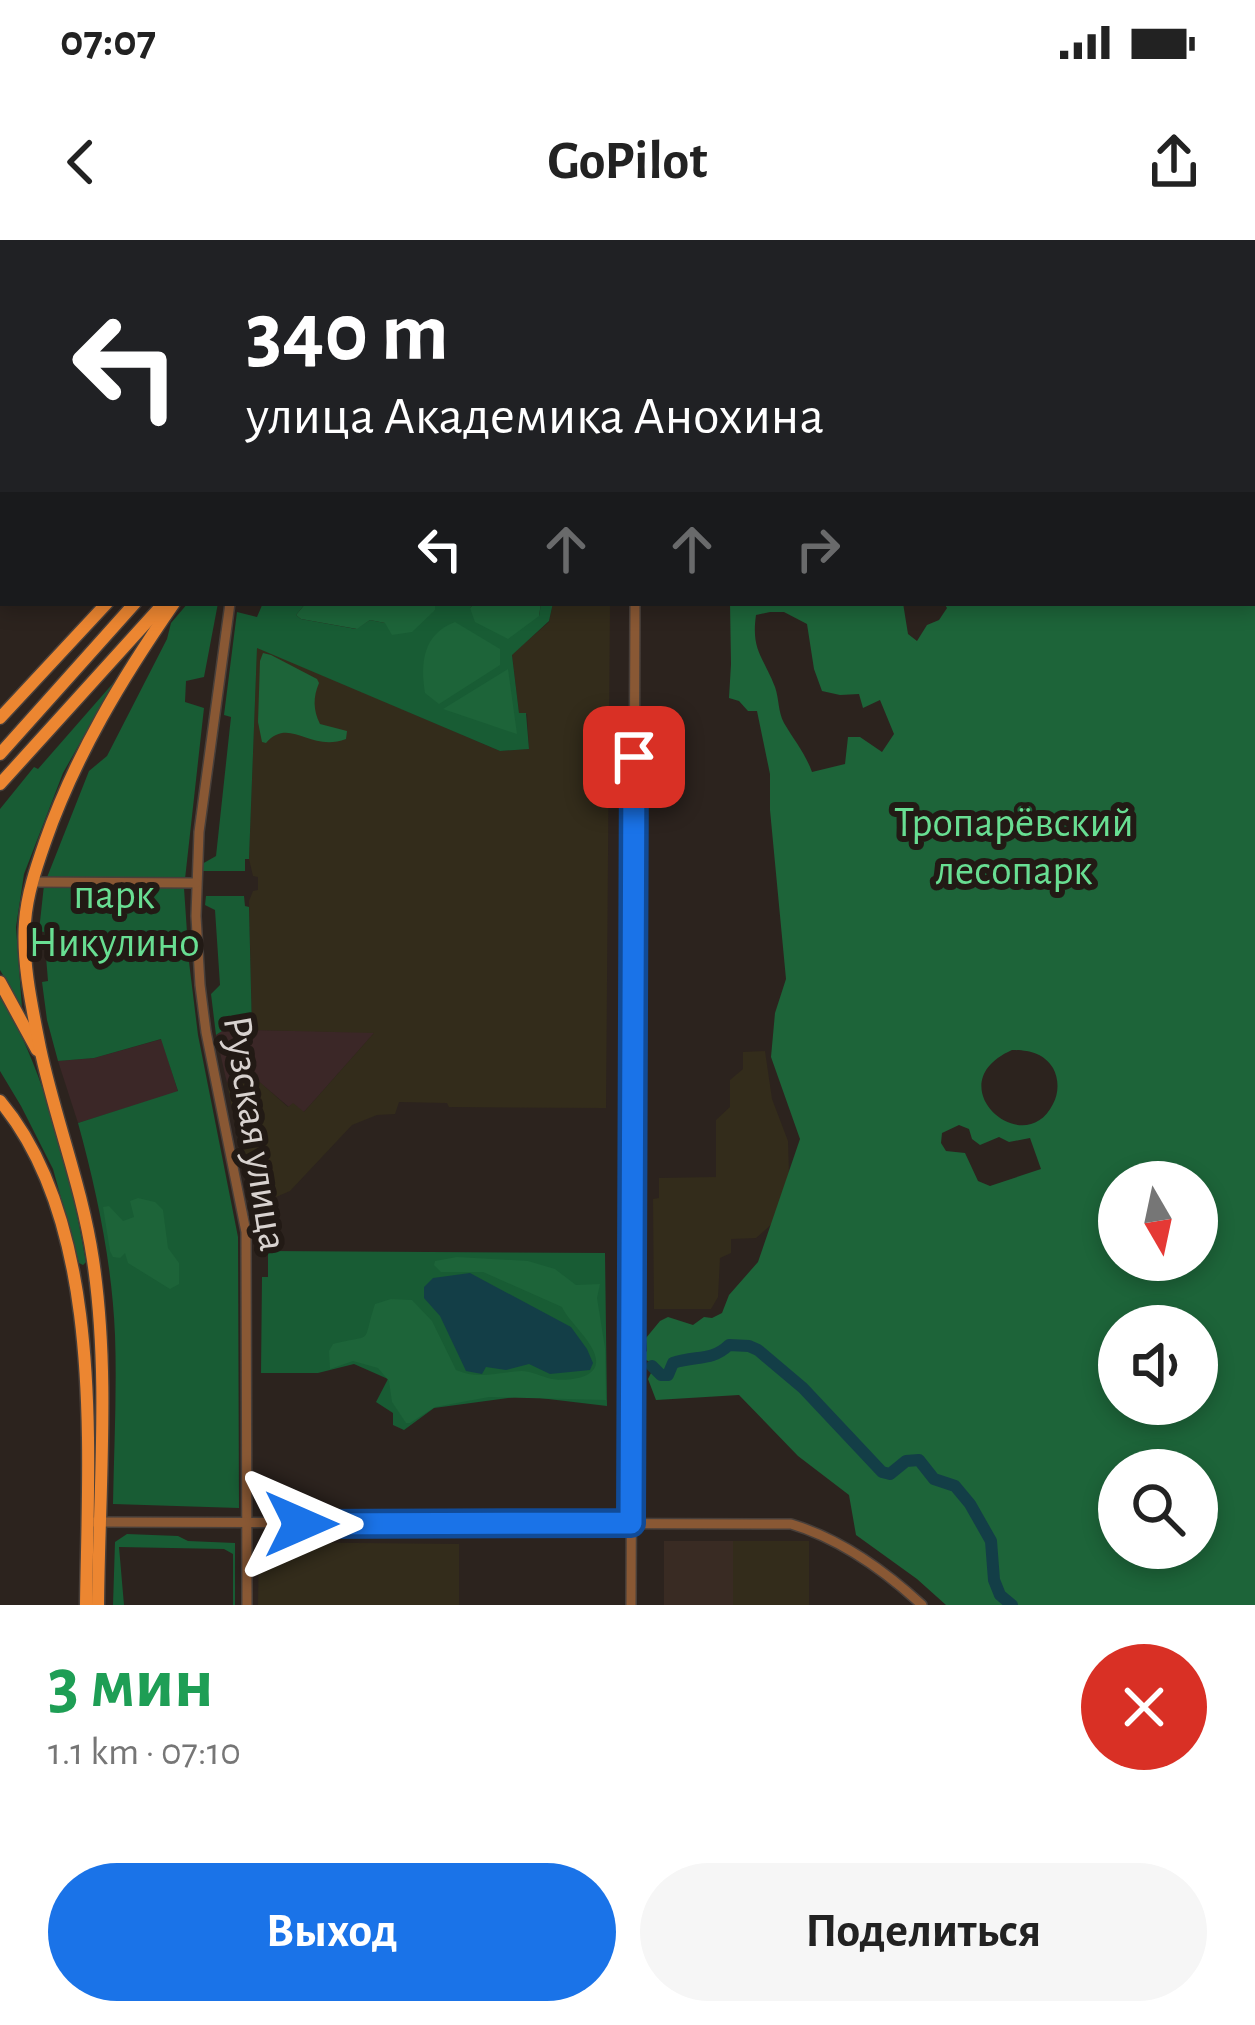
<!DOCTYPE html>
<html lang="ru">
<head>
<meta charset="utf-8">
<style>
	:root { --surface:#fff; --page:#f6f6f6; --text:#222; --muted:#767676; --accent:#1a73e8 }
	body { margin:0; font-family:"Alegreya Sans",sans-serif; background:var(--page); color:var(--text); height:100vh; display:flex; flex-direction:column; font-size:45px; white-space:nowrap }
	* { box-sizing:border-box; margin:0 }
	p { font-size:39px; color:var(--muted) }
	.icon { flex:none; width:66px; height:66px; fill:none; stroke:currentColor; stroke-width:2; stroke-linecap:round; stroke-linejoin:round }
	.map { position:relative; height:1365px; overflow:hidden }
	.side { display:flex; flex-direction:column; background:var(--surface); flex:1 }
	.side>* { flex:none }
	.hud { position:absolute; left:0px; top:0px; width:1257px; height:366px; box-shadow:0 6px 18px #0003; background:#202124; color:#fff; overflow:hidden }
	.needle { width:78px; rotate:171deg }
	.buttons { position:absolute; left:1098px; top:921px; display:grid; gap:24px }
	.buttons a { display:grid; place-items:center; width:120px; height:120px; border-radius:50%; background:var(--surface); box-shadow:0 6px 18px #0003; font-size:60px }
	.pin { position:absolute; display:grid; place-items:center; width:102px; height:102px; color:#fff; margin:-51px; border-radius:24px; box-shadow:0 6px 18px #0006 }
	.me { position:absolute; width:132px; margin:-66px; rotate:90deg; stroke-linejoin:round; filter:drop-shadow(0 0 9px #0008) }
	.turn { display:flex; align-items:center; gap:42px; height:252px; padding:0 48px; font-size:54px }
	.turn .icon { width:156px; height:156px; stroke-width:2.5 }
	.turn b { display:block; font-size:84px; line-height:102px }
	.lanes { display:flex; align-items:center; height:114px; padding:0 48px; background:#0003; justify-content:center; gap:60px; direction:ltr }
	.lanes .off { opacity:.35 }
	.round { display:grid; place-items:center; flex:none; width:126px; height:126px; border-radius:63px; background:var(--page) }
	.summary { display:flex; align-items:center; justify-content:space-between; height:204px; padding:0 48px }
	h1 { font-size:72px; font-weight:700; line-height:90px; color:#1e9e55 }
	.button { display:flex; gap:24px; margin-top:auto; padding:24px 48px }
	.button a { flex:1; height:138px; border-radius:72px; background:var(--accent); color:#fff; font-size:48px; font-weight:700; line-height:138px; text-align:center }
	.button a+a { background:var(--page); color:var(--text) }
	.status { display:flex; justify-content:space-between; align-items:center; height:84px; padding:0 60px; background:var(--surface); direction:ltr }
	.status svg { height:33px; fill:currentColor }
	header { display:flex; justify-content:space-between; align-items:center; height:156px; padding:0 48px; background:var(--surface); font-size:54px; font-weight:700 }
	.map>svg:first-child { display:block }
	.commercial { fill:#3b2727 }
	.built { fill:#392b23 }
	.education { fill:#332c1b }
	.green { fill:#185c34 }
	.forest { fill:#1d6439; fill-rule:evenodd }
	.water { fill:#133e47 }
	.lines { fill:none; stroke-linecap:round; stroke-linejoin:round }
	.river { stroke:#133e47; stroke-width:12 }
	.minor-casing { stroke:#483f3a; stroke-width:12 }
	.major-casing { stroke:#483f3a; stroke-width:15 }
	.minor { stroke:#895834; stroke-width:9 }
	.major { stroke:#ec8631; stroke-width:12 }
	.route-casing { stroke:#114b97; stroke-width:30 }
	.route { stroke:#1a73e8; stroke-width:21 }
	.labels { text-anchor:middle; stroke-width:12; stroke-linejoin:round; paint-order:stroke }
	.park-label { font-size:42px; fill:#68de92; stroke:#221a15 }
	.street-label { font-size:42px; fill:#d8d2cf; stroke:#221a15 }
</style>
</head>
<body>
<div class="status"><b>07:07</b><svg viewBox="0 0 49 12"><path d="M0 12V9h3v3zM5 12V6h3v6zM10 12V3h3v9zM15 12V0h3v12zM26 1h20v11H26zM47 4h2v5h-2z"/></svg></div>
<header><svg class="icon" aria-label="back" viewBox="0 0 24 24"><path d="M15 5l-7 7 7 7"/></svg>GoPilot<svg class="icon" aria-label="share" viewBox="0 0 24 24"><path d="M12 15V3M7 8l5-5 5 5M5 13v7h14v-7"/></svg></header>
<div class="map">
<svg width="1255" height="1365" viewBox="0 0 1255 1365">
	<rect width="100%" height="100%" fill="#2c231e"/>
	<g class="commercial">
		<path d="M252,790L375,792L304,872L289,867L253,837L227,843L216,795L222,791Z"/>
		<path d="M162,799L178,852L78,883L58,821L94,818Z"/>
	</g>
	<rect class="built" x="664" y="1301" width="69" height="64"/>
	<g class="education">
		<path d="M553,363H610L606,868L449,867L447,863L399,862L395,874L377,875L352,885L290,951L276,957L250,958L227,843L235,841L243,833L254,837L288,867L293,863L304,872L374,793L252,790L249,661L253,651L258,650V637L253,636L249,619L257,407L500,511L529,509L527,474H519L512,414L549,382Z"/>
		<path d="M765,811L772,859L788,901L789,934L774,982L756,998L731,999V1013L720,1018L718,1057L711,1069H654L653,959L659,958V938L716,937V880L730,867V840L743,829V812Z"/>
		<rect x="733" y="1301" width="76" height="64"/>
		<path d="M259,1302L459,1304V1365H258Z"/>
	</g>
	<g class="green">
		<path d="M188,363H218L204,437L186,441L185,462L204,468L184,648L189,722L198,795L238,997L239,1268L113,1264C114,1208 117,1151 115,1095C112,1023 97,952 78,883L178,851L161,799L94,818L58,821L47,780L42,742L48,741L44,692L39,691L44,645L89,531L107,516L167,399L171,383Z"/>
		<path d="M263,363H306L296,375L301,379L356,389L370,380L385,383L435,370V363H475L470,368L539,376L541,363H553L549,381L512,415L519,473H526L529,509L500,511L257,408L249,619H245V631H202V624L216,616L231,477L224,475L237,372L257,377Z"/>
		<path d="M115,441L63,533L24,634L16,687L22,768L0,730V569L34,527L38,529Z"/>
		<path d="M206,656H244L245,666L249,667L252,790L222,791L216,795L211,754L220,745L215,670L205,665Z"/>
		<path d="M0,753C46,836 70,929 86,1022L83,1025L79,1023L53,929L21,866L0,831Z"/>
		<path d="M268,1011L605,1013L607,1166L523,1156L434,1168L404,1190L393,1185V1173L376,1162L388,1139L354,1124L318,1133H261L262,1037H268Z"/>
		<path d="M127,1294L178,1296L188,1301L235,1303V1365H233V1314L224,1309L119,1307L124,1365H113L115,1302Z"/>
	</g>
	<g class="forest">
		<path d="M723,0H1255V1365H946L917,1339L856,1295L849,1255L798,1216L739,1155L656,1160L648,1139L652,1131L650,1122L640,1117L647,1111L646,1098L660,1081L668,1077L693,1085L704,1077L712,1078L722,1073L729,1055L758,1022L800,899L771,817L775,773L786,739L770,570V534L757,471H748L739,461L729,458L731,424L730,363H903L908,394L917,401L927,385L939,380L947,368L944,363H1254V3H722ZM770,372H784L807,384L814,429L822,451L840,455L859,454L863,468L880,460L894,494L882,512L860,497H848L845,524L812,532C805,513 794,500 784,483C778,472 779,458 775,447C763,416 751,411 756,375ZM1012,810C1028,810 1044,813 1053,828C1059,839 1059,853 1053,864C1024,923 935,844 1012,810ZM959,885L969,889L972,899L980,905L999,897L1009,902L1030,898L1041,929L990,946L978,941L965,913L946,911L941,903L942,893ZM1119,942H1197V1020H1119ZM1197,1086V1164H1119V1086ZM1197,1230V1308H1119V1230Z"/>
		<path d="M306,363H435V370L412,392L392,395L385,383L370,380L357,389L301,379L296,375Z"/>
		<path d="M475,363H541L539,376L508,399L475,382L470,368Z"/>
		<path d="M455,382L500,409V425L439,464L425,453C420,423 423,394 455,382Z"/>
		<path d="M263,413L271,415L317,439L319,443C313,457 313,470 320,484L347,491L346,499C310,513 290,476 266,503L262,502L258,482L260,421Z"/>
		<path d="M508,429L517,494L443,469Z"/>
		<path d="M138,958L155,962L163,970L168,1008L179,1023V1044L170,1049L128,1023L125,1013L120,1018L113,1017L110,1011L103,967L109,966L123,981L134,977L130,961Z"/>
		<path d="M457,1017L528,1021L555,1029L576,1045L600,1044L597,1058L605,1108L606,1160L489,1157L435,1167L410,1183H406L392,1162L389,1141L378,1128L353,1121L330,1129L329,1111L333,1104C376,1093 361,1107 375,1064L391,1059L412,1060L432,1081L456,1130C479,1140 497,1132 521,1131C531,1131 538,1135 548,1138C561,1142 595,1140 596,1123C598,1105 569,1083 562,1067L483,1032H441L434,1025L435,1021Z"/>
	</g>
	<path class="water" d="M470,1033L571,1087L587,1109L593,1123L590,1130L550,1134L529,1124L506,1130L486,1127L482,1134L466,1131L440,1076L424,1058V1047L433,1038Z"/>
	<g class="lines">
		<path class="river" d="M652,1126L661,1135H668L673,1123C696,1115 711,1122 729,1105L749,1106L758,1110L803,1148L882,1232L890,1234L906,1221L919,1220L934,1239L955,1246L970,1264L991,1301L994,1340L1000,1355L1012,1365"/>
		<g class="minor-casing">
			<g id="minor">
				<path d="M428,3L431,0"/>
				<path d="M509,3L512,0"/>
				<path d="M712,3L713,0"/>
				<path d="M230,363L199,592L196,676L200,745L206,792L246,992L247,1365"/>
				<path d="M32,642L196,643"/>
				<path d="M94,1282L791,1284C841,1299 884,1330 922,1365"/>
				<path d="M631,1365L635,363"/>
			</g>
		</g>
		<g class="major-casing">
			<g id="major">
				<path d="M456,3L459,0"/>
				<path d="M483,3L486,0"/>
				<path d="M0,478L107,363"/>
				<path d="M0,514L135,363"/>
				<path d="M0,544L164,363"/>
				<path d="M0,742L37,810"/>
				<path d="M0,861C105,986 88,1211 86,1365"/>
				<path d="M98,1365C99,1251 110,1133 93,1020C82,946 55,879 40,808C32,767 22,723 25,682C27,654 36,628 45,602C75,516 122,438 174,363"/>
			</g>
		</g>
		<use href="#minor" class="minor"/>
		<use href="#major" class="major"/>
	</g>
	<g class="lines">
		<g class="route-casing">
			<path id="route" d="M301,1284L631,1283L634,517"/>
		</g>
		<use href="#route" class="route"/>
	</g>
	<g class="labels">
		<g class="park-label">
			<text x="1014" y="596">Тропарёвский<tspan x="1014" dy="48">лесопарк</tspan></text>
			<text x="114" y="668">парк<tspan x="114" dy="48">Никулино</tspan></text>
		</g>
		<g class="street-label">
			<text transform="translate(257 893) rotate(81)" y="15">Рузская улица</text>
		</g>
	</g>
</svg>
<div class="buttons">
<a><svg class="needle" viewBox="-14 -14 28 28"><path d="M0-13l5 13h-10z" fill="#e53935"/><path d="M0 13l5-13h-10z" fill="#767676"/></svg></a>
<a><svg class="icon" aria-label="sound" viewBox="0 0 24 24"><path d="M4 9h4l5-4v14l-5-4H4zM17 9q2 3 0 6"/></svg></a>
<a><svg class="icon" aria-label="search" viewBox="0 0 24 24"><circle cx="10" cy="10" r="6"/><path d="M15 15l6 6"/></svg></a>
</div>
<div class="pin" style="left:634px;top:517px;background:#d93025"><svg class="icon" aria-label="arrive" viewBox="0 0 24 24"><path d="M6 21V4h12l-3 4 3 4H6"/></svg></div>
<svg class="me" style="left:301px;top:1284px" viewBox="-20 -20 40 40"><path d="M0-17L14 15 0 8-14 15z" fill="#1a73e8" stroke="#fff" stroke-width="4"/></svg>
<div class="hud">
<div class="turn"><svg class="icon" aria-label="left" viewBox="0 0 24 24"><path d="M17 20v-9H6M10 6l-5 5 5 5"/></svg><div><b>340 m</b>улица Академика Анохина</div></div>
<div class="lanes"><svg class="icon" aria-label="left" viewBox="0 0 24 24"><path d="M17 20v-9H6M10 6l-5 5 5 5"/></svg><svg class="icon off" aria-label="ahead" viewBox="0 0 24 24"><path d="M12 20V5M6 11l6-6 6 6"/></svg><svg class="icon off" aria-label="ahead" viewBox="0 0 24 24"><path d="M12 20V5M6 11l6-6 6 6"/></svg><svg class="icon off" aria-label="right" viewBox="0 0 24 24"><path d="M7 20v-9h11M14 6l5 5-5 5"/></svg></div>
</div>
</div>
<section class="side">
<div class="summary"><div><h1>3 мин</h1><p>1.1 km · 07:10</p></div><a class="round" style="background:#d93025;color:#fff"><svg class="icon" aria-label="close" viewBox="0 0 24 24"><path d="M6 6l12 12M18 6L6 18"/></svg></a></div>
<div class="button"><a>Выход</a><a>Поделиться</a></div>
</section>
</body>
</html>
